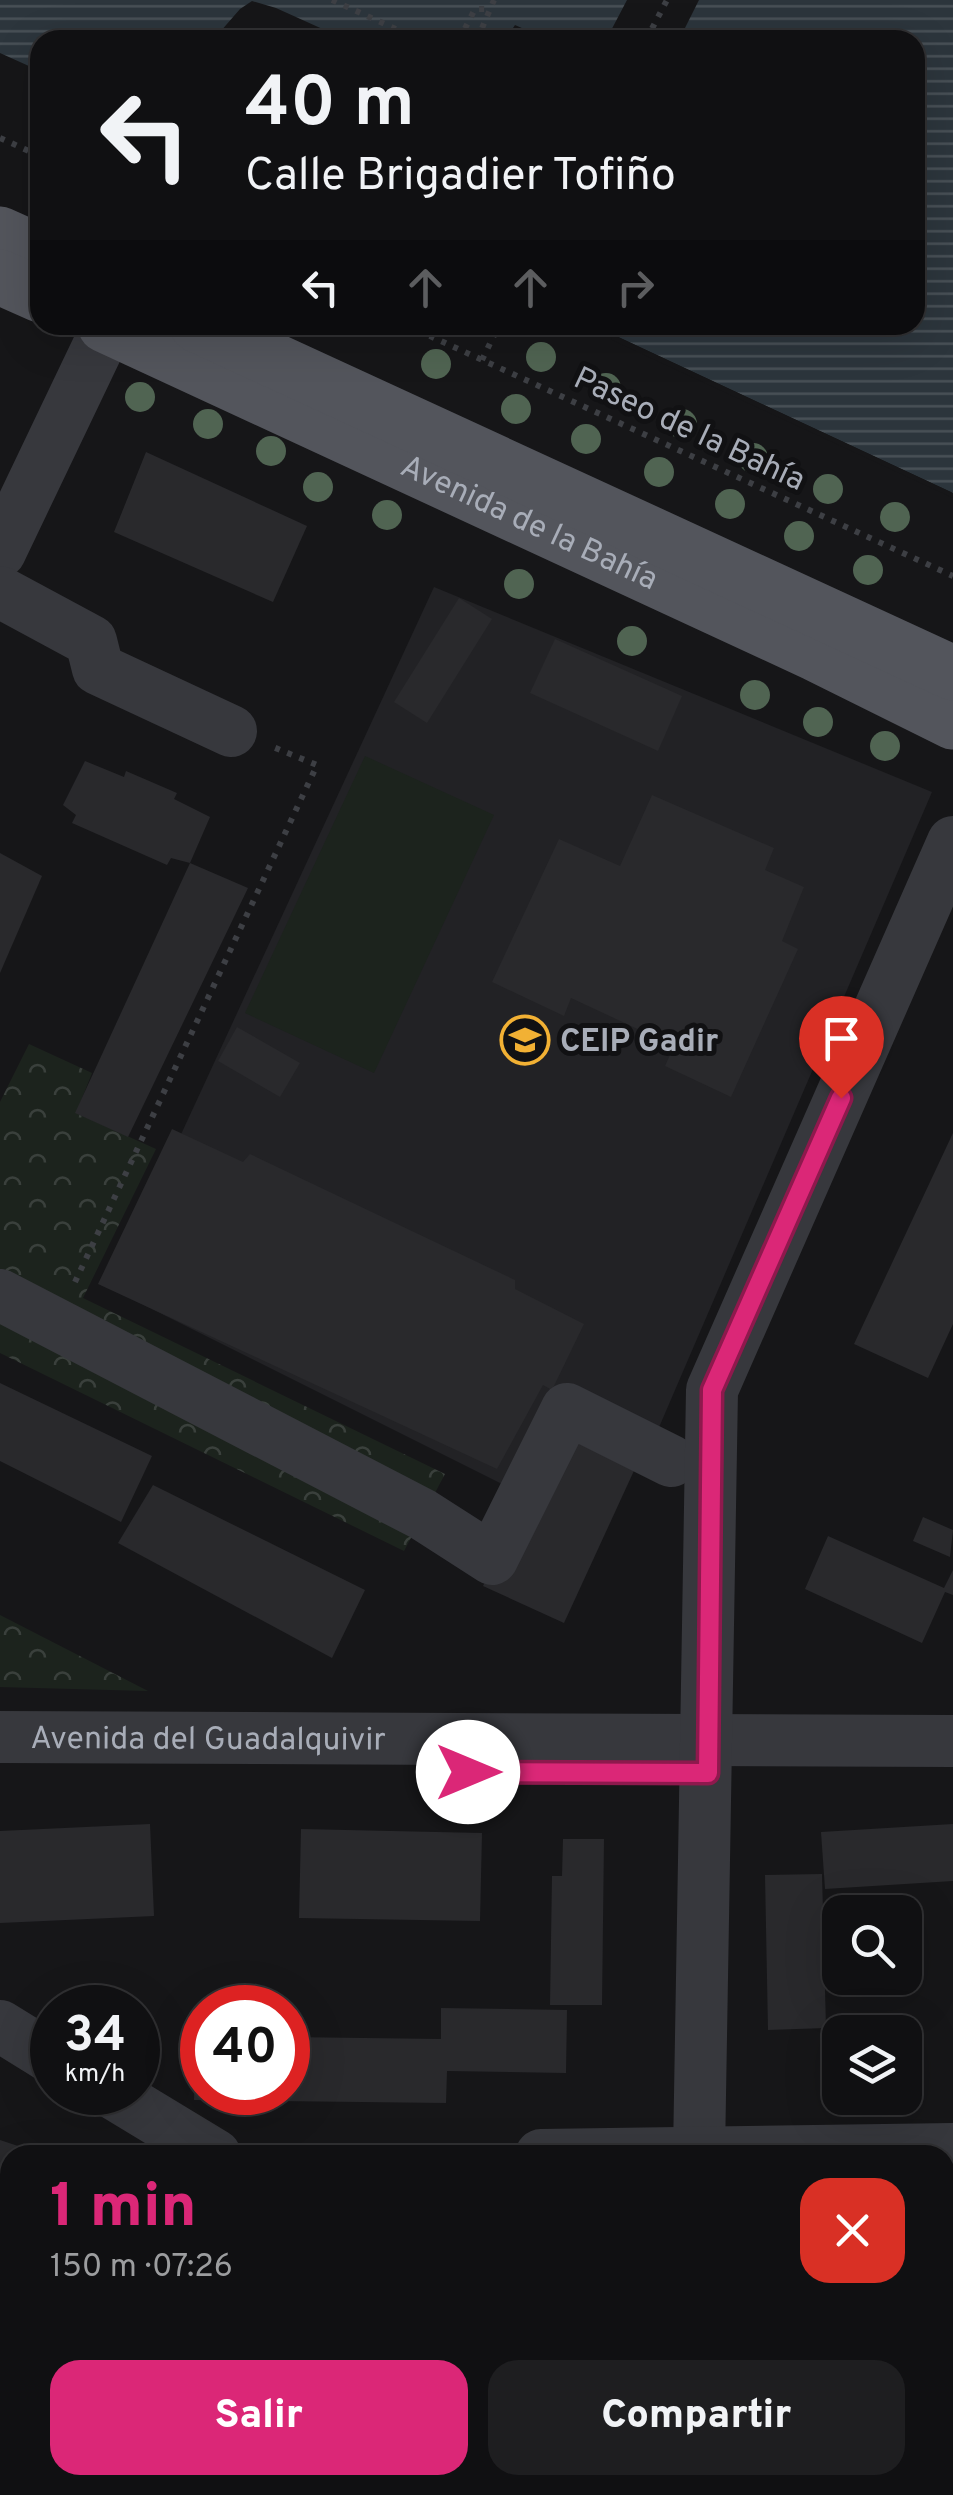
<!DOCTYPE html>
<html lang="es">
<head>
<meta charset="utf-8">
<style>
	:root { --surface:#101012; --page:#1e1e20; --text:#f1f3f6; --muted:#9c9d9f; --line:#303032; --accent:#db2777 }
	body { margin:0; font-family:Overpass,sans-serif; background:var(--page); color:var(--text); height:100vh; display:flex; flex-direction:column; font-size:38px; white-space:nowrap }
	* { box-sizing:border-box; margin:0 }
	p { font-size:32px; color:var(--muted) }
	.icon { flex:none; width:55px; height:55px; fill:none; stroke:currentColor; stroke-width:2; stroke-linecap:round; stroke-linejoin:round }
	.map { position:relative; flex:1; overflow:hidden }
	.drawer { position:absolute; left:0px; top:2145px; width:955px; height:350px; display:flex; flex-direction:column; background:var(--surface); border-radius:30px 30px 0 0; box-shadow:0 10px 40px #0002,0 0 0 2px var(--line) }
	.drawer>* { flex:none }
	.banner { position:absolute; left:30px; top:30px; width:895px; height:305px; border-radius:30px; box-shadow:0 10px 40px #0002,0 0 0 2px var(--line); background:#101012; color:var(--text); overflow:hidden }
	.fabs { position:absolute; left:822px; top:1895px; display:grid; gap:20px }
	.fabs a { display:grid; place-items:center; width:100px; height:100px; border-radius:20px; background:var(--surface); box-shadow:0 10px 40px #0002,0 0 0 2px var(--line); font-size:50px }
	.speed { position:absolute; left:30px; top:1985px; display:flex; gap:20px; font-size:50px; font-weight:700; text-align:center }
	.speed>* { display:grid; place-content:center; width:130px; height:130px; border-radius:50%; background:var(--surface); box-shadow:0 10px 40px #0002,0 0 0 2px var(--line); line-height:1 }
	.speed small { font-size:25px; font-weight:400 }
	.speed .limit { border:15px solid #d22; background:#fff; color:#111 }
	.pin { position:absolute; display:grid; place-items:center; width:85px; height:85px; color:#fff; margin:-102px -42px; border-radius:50% 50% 50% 0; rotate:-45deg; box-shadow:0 0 10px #0007 }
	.pin .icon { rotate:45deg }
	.me { position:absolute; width:110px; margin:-55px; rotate:90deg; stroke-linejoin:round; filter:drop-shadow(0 0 8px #0008) }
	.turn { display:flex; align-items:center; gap:35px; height:210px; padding:0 50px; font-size:45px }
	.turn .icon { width:130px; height:130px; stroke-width:2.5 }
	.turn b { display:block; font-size:70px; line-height:85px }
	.lanes { display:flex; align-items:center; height:95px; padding:0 50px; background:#0003; justify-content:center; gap:50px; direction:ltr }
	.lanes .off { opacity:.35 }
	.round { display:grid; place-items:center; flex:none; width:105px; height:105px; border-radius:30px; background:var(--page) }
	.head { display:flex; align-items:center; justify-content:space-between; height:170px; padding:0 50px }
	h1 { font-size:60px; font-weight:800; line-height:75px; color:var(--accent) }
	.cta { display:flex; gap:20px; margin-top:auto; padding:20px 50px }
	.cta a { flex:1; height:115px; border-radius:30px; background:var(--accent); color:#fff; font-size:40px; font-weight:800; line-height:115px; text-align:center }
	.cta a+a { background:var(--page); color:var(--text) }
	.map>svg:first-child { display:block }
	.built { fill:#222225 }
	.grass { fill:#1c231d }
	.park { fill:url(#park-crowns) }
	.water { fill:url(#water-rules) }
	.pier { fill:#161618 }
	.building { fill:#29292c }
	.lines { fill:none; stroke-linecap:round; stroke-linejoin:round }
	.path { stroke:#3d3f44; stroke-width:6; stroke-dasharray:5 8; stroke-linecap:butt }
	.minor { stroke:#37383d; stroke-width:52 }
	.major { stroke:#53555c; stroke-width:55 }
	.tree { fill:#506452 }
	.route-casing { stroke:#8e194d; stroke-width:25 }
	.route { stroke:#db2777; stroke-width:18 }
	.labels { text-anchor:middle; stroke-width:10; stroke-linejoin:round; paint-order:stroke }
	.street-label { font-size:32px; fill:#a8adb8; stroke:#111113 }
	.poi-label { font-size:32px; font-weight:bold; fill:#a8adb8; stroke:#111113; text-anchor:start }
</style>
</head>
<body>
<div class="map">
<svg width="953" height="2495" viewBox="0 0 953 2495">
	<defs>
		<pattern id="park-crowns" width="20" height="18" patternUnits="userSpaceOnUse" patternTransform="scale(2.5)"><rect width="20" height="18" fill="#1c231d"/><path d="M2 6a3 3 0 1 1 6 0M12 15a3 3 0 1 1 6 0" fill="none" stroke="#3a403c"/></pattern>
		<pattern id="water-rules" width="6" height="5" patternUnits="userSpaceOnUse" patternTransform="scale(2.5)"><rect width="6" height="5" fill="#2c353c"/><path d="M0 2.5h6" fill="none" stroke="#485056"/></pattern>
	</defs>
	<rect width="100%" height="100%" fill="#161618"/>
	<path class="built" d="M434,587L932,792L654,1439L502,1484L110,1288Z"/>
	<path class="grass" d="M365,756L494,815L374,1073L245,1013Z"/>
	<g class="park">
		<path d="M29,1044L92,1073L76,1113L156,1149L83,1298L445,1474L404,1551L0,1353V1102Z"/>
		<path d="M0,1615L148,1691L0,1687Z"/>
	</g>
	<g class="water">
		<path d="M0,0H627L606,40H549L515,25L505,40H347L276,8L252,1L240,9L213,40H40V71L0,53Z"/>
		<path d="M699,0H953V493L614,335L611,325H915V40H679Z"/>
	</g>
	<path class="pier" d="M606,325H611L614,335L953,493V498L612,340Z"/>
	<g class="building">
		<path d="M146,452L307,526L273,602L114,532Z"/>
		<path d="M459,598L492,619L427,723L394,702Z"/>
		<path d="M555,639L682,696L658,751L530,693Z"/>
		<path d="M85,761L124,777L126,771L177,793L174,799L210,817L190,863L171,858L167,865L72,823L76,815L63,805Z"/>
		<path d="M652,795L774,848L765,870L804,887L782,941L798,949L731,1097L665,1066L674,1046L571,998L564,1016L492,982L559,839L620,866Z"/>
		<path d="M0,853L42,876L0,973Z"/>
		<path d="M190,863L248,888L128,1137L75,1113Z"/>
		<path d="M237,1027L300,1063L280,1097L218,1061Z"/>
		<path d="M172,1129L243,1162L250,1154L515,1280V1289L584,1324L552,1390L543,1385L497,1469L98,1284Z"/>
		<path d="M953,1133V1324L928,1378L854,1344Z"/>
		<path d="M0,1383L152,1456L121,1522L0,1461Z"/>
		<path d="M562,1424L638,1462L564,1623L483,1586Z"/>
		<path d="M153,1485L365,1590L332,1658L118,1543Z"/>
		<path d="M923,1517L953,1530L950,1557L913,1541Z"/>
		<path d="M828,1536L944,1588L953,1570V1595L945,1592L922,1643L805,1589Z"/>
		<path d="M150,1824L154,1916L0,1923V1831Z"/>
		<path d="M953,1824V1881L825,1889L821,1832Z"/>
		<path d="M301,1829L482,1833L480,1921L299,1918Z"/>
		<path d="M563,1839H604L602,2005H550L552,1876H562Z"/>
		<path d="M822,1874L826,2028L768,2030L765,1875Z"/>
		<path d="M441,2008L567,2010L566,2073L447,2071L446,2103L194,2100L196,2036H202V2092H288V2037L441,2039Z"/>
		<path d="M0,2140L42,2154L10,2155V2195L0,2191Z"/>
		<path d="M0,2215L10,2218V2419L0,2415Z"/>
		<path d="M945,2262L953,2267V2427L945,2441Z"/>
		<path d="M0,2472L10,2476V2485H39L67,2495H0Z"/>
		<path d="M303,2485H486L509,2495H299Z"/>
	</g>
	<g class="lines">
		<g class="path">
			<path d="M332,0L420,40"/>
			<path d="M459,40L475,9H489"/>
			<path d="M477,40L494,0"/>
			<path d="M646,40L667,0"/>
			<path d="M0,138L40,156"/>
			<path d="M406,325L953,576"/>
			<path d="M482,360L499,325"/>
			<path d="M75,1282L317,765L273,747"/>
		</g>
		<g class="minor">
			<path d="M0,552L108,326"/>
			<path d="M0,592L91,641L98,669L231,731"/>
			<path d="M0,1295L422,1514L492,1559L567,1409L671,1461"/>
			<path id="s1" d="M0,1737L953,1741"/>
			<path d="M0,2026L52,2058"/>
			<path d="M111,2092L215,2155"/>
			<path d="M699,2154L712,1390L953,842"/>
			<path d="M541,2155L953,2149"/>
			<path d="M772,2485L789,2495"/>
			<path d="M657,2495L660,2485"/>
		</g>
		<g class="major">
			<path d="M0,234L40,252"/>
			<path d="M0,277L40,295"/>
			<path id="s2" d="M105,325L816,654L953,722"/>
			<path d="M197,325L953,673"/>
		</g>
	</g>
	<g class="tree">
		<circle cx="541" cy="357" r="15"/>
		<circle cx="436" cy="364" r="15"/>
		<circle cx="606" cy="388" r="15"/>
		<circle cx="140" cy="397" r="15"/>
		<circle cx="516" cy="409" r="15"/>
		<circle cx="208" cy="424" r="15"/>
		<circle cx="682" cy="424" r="15"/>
		<circle cx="586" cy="439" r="15"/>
		<circle cx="271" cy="451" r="15"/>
		<circle cx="753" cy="458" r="15"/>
		<circle cx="659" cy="472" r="15"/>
		<circle cx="318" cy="487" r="15"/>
		<circle cx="828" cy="489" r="15"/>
		<circle cx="730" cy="504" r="15"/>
		<circle cx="387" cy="515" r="15"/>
		<circle cx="895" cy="517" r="15"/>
		<circle cx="799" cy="536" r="15"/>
		<circle cx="868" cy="570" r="15"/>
		<circle cx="519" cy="584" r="15"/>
		<circle cx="632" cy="641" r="15"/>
		<circle cx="755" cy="695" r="15"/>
		<circle cx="818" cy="722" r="15"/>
		<circle cx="885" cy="746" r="15"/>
	</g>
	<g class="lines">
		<g class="route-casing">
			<path id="route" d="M468,1772L708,1773L712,1390L841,1098"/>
		</g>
		<use href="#route" class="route"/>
	</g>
	<defs>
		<g id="school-ring" transform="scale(2.5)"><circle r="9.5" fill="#111113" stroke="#f2b134" stroke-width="1.5"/><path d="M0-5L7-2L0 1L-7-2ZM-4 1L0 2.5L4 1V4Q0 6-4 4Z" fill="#f2b134"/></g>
	</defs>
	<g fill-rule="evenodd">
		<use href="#school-ring" x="525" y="1040"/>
	</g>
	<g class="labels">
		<g class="street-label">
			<text transform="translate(690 428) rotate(25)" y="11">Paseo de la Bahía</text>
			<text dy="11" stroke="none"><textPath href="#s2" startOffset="468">Avenida de la Bahía</textPath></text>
			<text dy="11" stroke="none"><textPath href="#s1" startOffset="208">Avenida del Guadalquivir</textPath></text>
		</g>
		<g class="poi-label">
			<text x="560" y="1051">CEIP Gadir</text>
		</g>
	</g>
</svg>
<div class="fabs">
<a><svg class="icon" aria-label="search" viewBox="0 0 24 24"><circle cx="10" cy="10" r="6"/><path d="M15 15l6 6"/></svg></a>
<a><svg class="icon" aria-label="layers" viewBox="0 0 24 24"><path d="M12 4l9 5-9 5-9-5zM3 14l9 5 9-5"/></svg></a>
</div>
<div class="speed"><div>34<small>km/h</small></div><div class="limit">40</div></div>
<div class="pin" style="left:841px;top:1098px;background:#d93025"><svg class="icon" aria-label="arrive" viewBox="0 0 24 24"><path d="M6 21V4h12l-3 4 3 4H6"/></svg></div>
<svg class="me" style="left:468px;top:1772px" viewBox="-20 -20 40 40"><circle r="19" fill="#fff"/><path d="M0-13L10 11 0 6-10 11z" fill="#db2777"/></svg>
<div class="banner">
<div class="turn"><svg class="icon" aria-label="left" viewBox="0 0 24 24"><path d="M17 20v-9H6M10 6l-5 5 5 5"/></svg><div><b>40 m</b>Calle Brigadier Tofiño</div></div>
<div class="lanes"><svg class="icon" aria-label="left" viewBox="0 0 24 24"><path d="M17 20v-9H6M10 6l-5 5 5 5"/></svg><svg class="icon off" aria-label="ahead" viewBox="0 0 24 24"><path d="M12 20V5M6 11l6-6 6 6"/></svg><svg class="icon off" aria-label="ahead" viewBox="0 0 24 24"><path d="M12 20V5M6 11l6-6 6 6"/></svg><svg class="icon off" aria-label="right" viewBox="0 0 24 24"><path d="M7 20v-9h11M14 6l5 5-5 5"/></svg></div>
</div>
<section class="drawer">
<div class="head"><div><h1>1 min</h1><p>150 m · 07:26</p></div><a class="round" style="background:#d93025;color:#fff"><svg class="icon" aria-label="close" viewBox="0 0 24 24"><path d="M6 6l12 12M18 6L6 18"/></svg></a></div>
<div class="cta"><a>Salir</a><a>Compartir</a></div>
</section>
</div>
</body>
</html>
